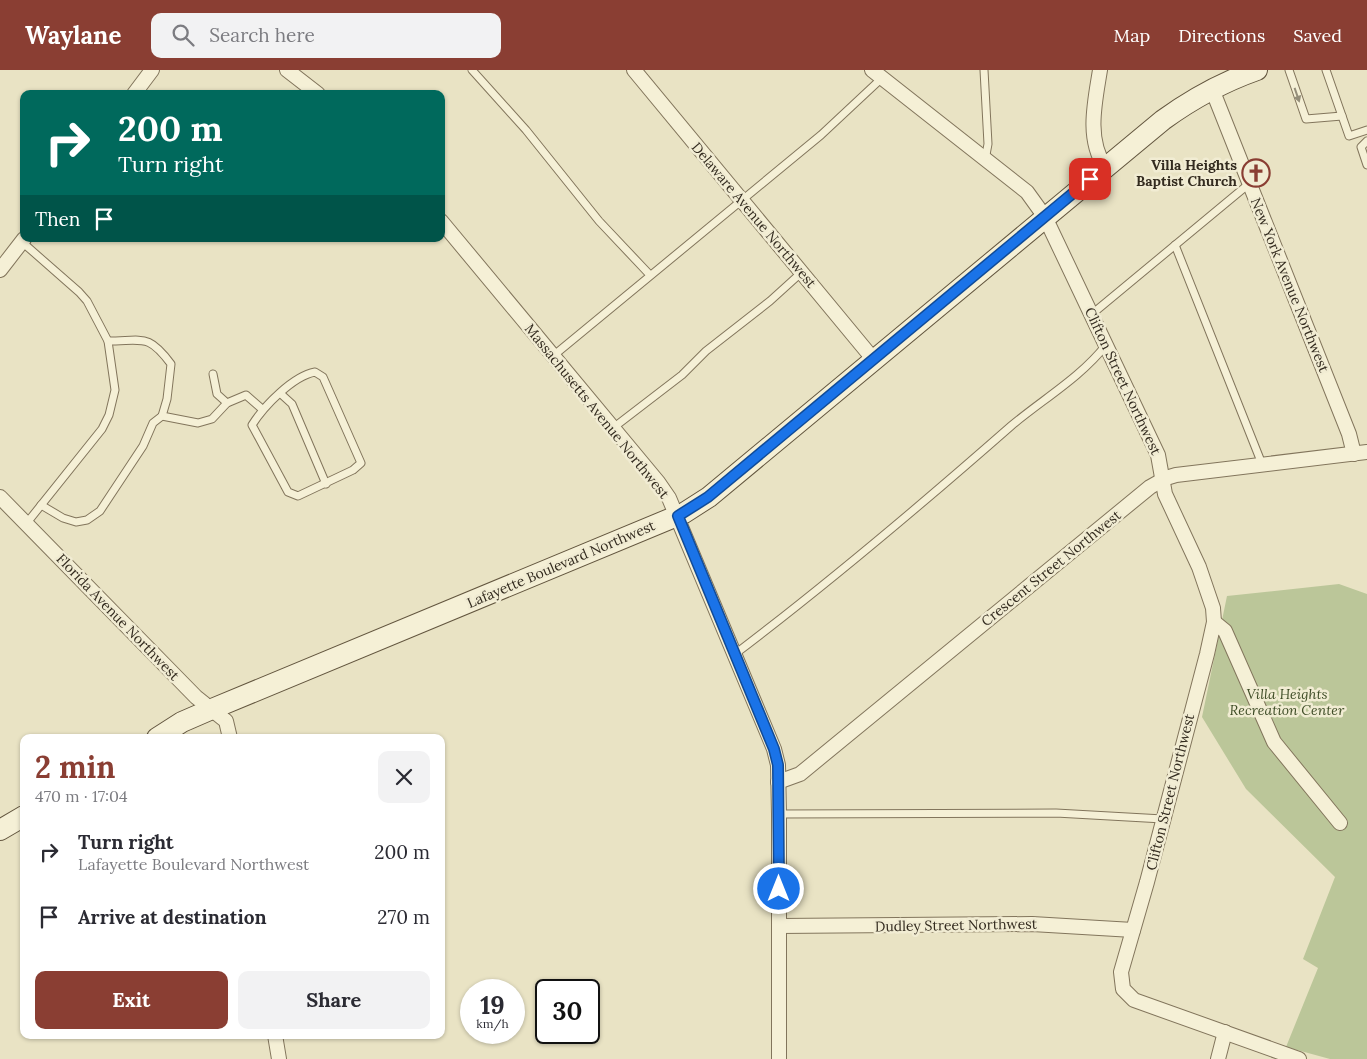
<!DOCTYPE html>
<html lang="en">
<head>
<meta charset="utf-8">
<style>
	:root { --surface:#fff; --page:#f2f2f3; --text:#2b2b33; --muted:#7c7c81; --accent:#8a3e33 }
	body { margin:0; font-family:Lora,serif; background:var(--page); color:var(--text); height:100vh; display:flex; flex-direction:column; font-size:19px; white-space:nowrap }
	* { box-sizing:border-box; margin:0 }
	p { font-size:16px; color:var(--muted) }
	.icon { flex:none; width:28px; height:28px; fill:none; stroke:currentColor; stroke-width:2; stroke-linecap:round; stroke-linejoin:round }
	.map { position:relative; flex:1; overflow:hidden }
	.details { position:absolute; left:20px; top:664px; width:425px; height:305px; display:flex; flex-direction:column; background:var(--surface); border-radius:10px; box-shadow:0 1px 4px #0004 }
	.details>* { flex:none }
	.guide { position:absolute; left:20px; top:20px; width:425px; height:152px; border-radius:10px; box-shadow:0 1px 4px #0004; background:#00695c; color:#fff; overflow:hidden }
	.speed { position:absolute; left:460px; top:909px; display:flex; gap:10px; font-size:25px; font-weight:700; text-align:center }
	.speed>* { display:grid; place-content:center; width:65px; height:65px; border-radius:50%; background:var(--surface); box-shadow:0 1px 4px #0004; line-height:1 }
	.speed small { font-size:12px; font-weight:400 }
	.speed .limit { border:2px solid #111; border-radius:8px; background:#fff; color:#111 }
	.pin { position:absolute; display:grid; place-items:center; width:42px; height:42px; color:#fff; margin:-21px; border-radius:10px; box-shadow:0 2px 8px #0006 }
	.me { position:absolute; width:55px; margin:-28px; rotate:0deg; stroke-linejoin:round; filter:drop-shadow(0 0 4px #0008) }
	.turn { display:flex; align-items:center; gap:18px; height:105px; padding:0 15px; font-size:22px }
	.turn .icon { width:65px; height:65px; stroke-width:2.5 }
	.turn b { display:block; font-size:35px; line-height:42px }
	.then { display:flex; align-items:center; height:48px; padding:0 15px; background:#0003; gap:10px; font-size:19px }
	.round { display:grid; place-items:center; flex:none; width:52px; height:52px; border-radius:10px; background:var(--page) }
	.summary { display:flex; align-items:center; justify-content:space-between; height:85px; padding:0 15px }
	h1 { font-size:30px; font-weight:700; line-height:38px; color:var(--accent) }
	.primary-button { display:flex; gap:10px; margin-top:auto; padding:10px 15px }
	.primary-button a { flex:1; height:58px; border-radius:10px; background:var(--accent); color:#fff; font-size:20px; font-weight:700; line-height:58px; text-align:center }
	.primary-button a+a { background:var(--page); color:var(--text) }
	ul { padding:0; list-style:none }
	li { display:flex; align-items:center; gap:15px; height:65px; padding:0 15px }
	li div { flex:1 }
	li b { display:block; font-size:19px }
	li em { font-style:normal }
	header { display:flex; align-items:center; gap:30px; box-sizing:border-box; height:70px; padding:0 25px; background:var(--accent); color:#fff }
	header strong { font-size:24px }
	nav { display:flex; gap:28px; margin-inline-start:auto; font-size:18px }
	.search { width:350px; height:45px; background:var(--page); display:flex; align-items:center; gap:12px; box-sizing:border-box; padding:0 18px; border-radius:10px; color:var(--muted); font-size:19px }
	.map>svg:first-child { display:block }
	.green { fill:#bbc699 }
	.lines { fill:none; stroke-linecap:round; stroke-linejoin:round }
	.lane-casing { stroke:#82755c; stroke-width:9 }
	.street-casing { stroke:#82755c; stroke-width:16 }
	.secondary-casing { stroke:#63563f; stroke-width:22 }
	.lane { stroke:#f5f0d6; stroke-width:7 }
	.street { stroke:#f5f0d6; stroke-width:14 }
	.secondary { stroke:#f5f0d6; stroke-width:20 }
	.oneway { fill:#948e7a }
	.route-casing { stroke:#114b97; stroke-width:12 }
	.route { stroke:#1a73e8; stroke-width:9 }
	.labels { text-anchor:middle; stroke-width:5; stroke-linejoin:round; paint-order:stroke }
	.poi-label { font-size:14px; font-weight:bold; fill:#332b1f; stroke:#f1ecd3; text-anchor:end }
	.street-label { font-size:14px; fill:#332b1f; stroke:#f1ecd3 }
	.park-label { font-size:14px; font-style:italic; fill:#3f4d27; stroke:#f1ecd3 }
</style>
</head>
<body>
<header>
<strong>Waylane</strong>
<div class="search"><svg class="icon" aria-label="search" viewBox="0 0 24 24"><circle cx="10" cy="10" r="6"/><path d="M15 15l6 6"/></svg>Search here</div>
<nav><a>Map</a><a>Directions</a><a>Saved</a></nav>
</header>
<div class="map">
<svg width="1367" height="989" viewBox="0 0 1367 989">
	<rect width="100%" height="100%" fill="#e9e3c4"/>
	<path class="green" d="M1339,514L1367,524V989H1330L1286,977L1318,898L1303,889L1335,807L1246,719L1202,647L1227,526Z"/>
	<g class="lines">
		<g class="lane-casing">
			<g id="lane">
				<path d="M472,0L526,60L599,151L650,205"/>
				<path d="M984,0L988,74L985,90"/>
				<path d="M1289,0L1306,49L1342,46"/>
				<path d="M1326,0L1349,66L1367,60"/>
				<path d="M1367,71L1361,77L1367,95"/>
				<path d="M22,172L79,222L87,231L108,271L115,320L109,345L102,359L26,454"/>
				<path d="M1175,175L1262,394"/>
				<path d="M1092,244L1250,113"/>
				<path d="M553,286L821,65L882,8"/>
				<path d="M315,302L323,307L361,393L353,400L298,426L288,422L252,355C264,336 293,306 315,302Z"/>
				<path d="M213,304L217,324L227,333"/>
				<path d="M281,324L292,334L326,414"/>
				<path d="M162,346L198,353L212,349L227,333L246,325L262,339"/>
				<path d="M613,358L682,305L706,281L770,231L802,202"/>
				<path d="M41,435L63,448L76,452L87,450L100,441L143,376L153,353L162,346L167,329L171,294C148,263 143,271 108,271"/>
				<path d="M735,584C830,512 921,435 1011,356C1043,329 1080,308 1106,275"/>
				<path d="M779,744L1056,743L1163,749"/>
			</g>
		</g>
		<g class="street-casing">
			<g id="street">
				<path d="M287,0L318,24"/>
				<path d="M634,0L874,290"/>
				<path d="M872,0L1027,122L1045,147L1158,385L1165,424L1199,497L1213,538L1214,552L1207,584L1147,812L1121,902L1123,919L1134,930L1299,989"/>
				<path d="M1100,0C1095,32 1086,68 1105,97"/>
				<path d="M1212,19L1349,364L1354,384"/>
				<path d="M134,24L152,0"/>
				<path d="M441,151L658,412L669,428L774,679L778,695L779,744V989"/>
				<path d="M0,200L24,169"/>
				<path d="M0,427L196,627L226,651L230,668"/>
				<path d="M1214,552L1225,561L1274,672L1340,753"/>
				<path d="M778,712L800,704L1150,417L1166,408L1176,405L1367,382"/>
				<path d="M779,856L1032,854L1133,860"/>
				<path d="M275,965L279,989"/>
				<path d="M1218,989L1225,962"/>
			</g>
		</g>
		<g class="secondary-casing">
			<g id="secondary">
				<path d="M157,668L182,652L212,639L684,443L709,427L1163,50C1192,29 1223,12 1257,0"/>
				<path d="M0,760L24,746"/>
			</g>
		</g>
		<use href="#lane" class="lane"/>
		<use href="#street" class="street"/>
		<use href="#secondary" class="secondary"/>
	</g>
	<defs><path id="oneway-solid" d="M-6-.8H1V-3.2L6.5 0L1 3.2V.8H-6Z" transform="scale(1.25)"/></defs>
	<use class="oneway" href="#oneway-solid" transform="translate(1297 25) rotate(71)"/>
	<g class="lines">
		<g class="route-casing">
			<path id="route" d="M779,819L778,695L774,679L678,446L708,427L1090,109"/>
		</g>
		<use href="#route" class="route"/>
	</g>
	<defs>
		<g id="church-ring" transform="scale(1.4375)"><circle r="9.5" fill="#f1ecd3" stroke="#8a3e33" stroke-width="1.5"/><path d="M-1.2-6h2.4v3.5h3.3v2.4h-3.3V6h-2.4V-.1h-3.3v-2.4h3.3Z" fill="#8a3e33"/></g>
	</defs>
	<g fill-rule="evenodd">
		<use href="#church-ring" x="1256" y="103"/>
	</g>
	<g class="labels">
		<g class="poi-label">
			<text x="1237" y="100">Villa Heights<tspan x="1237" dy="16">Baptist Church</tspan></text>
		</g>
		<g class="street-label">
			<text transform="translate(754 145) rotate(50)" y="5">Delaware Avenue Northwest</text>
			<text transform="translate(1290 215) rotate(68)" y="5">New York Avenue Northwest</text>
			<text transform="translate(1123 311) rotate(65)" y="5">Clifton Street Northwest</text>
			<text transform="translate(597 341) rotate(51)" y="5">Massachusetts Avenue Northwest</text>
			<text transform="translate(561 494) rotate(-23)" y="5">Lafayette Boulevard Northwest</text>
			<text transform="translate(1051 498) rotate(-39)" y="5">Crescent Street Northwest</text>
			<text transform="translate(118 547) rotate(46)" y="5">Florida Avenue Northwest</text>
			<text transform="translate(1170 722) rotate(-76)" y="5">Clifton Street Northwest</text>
			<text transform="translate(956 855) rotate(-1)" y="5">Dudley Street Northwest</text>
		</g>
		<g class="park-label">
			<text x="1287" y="629">Villa Heights<tspan x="1287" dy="16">Recreation Center</tspan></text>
		</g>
	</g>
</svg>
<div class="speed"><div>19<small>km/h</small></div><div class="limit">30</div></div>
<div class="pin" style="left:1090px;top:109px;background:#d93025"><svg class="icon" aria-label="arrive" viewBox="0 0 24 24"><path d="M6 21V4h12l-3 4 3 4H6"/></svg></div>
<svg class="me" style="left:779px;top:819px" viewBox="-20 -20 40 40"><circle r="17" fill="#1a73e8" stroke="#fff" stroke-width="3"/><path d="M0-11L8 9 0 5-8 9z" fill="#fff"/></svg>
<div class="guide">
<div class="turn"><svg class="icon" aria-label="right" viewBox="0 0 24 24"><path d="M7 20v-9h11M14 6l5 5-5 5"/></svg><div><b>200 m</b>Turn right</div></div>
<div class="then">Then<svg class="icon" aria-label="arrive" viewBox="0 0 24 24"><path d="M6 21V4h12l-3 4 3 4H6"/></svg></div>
</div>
<section class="details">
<div class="summary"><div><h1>2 min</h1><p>470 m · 17:04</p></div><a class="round"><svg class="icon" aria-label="close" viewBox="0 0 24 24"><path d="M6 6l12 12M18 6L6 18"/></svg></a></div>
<ul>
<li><svg class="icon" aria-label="right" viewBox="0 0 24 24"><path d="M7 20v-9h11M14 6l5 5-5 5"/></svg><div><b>Turn right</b><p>Lafayette Boulevard Northwest</p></div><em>200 m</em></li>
<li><svg class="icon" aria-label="arrive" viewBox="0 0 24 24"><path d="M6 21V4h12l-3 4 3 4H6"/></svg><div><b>Arrive at destination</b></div><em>270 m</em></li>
</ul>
<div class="primary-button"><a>Exit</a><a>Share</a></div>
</section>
</div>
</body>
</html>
